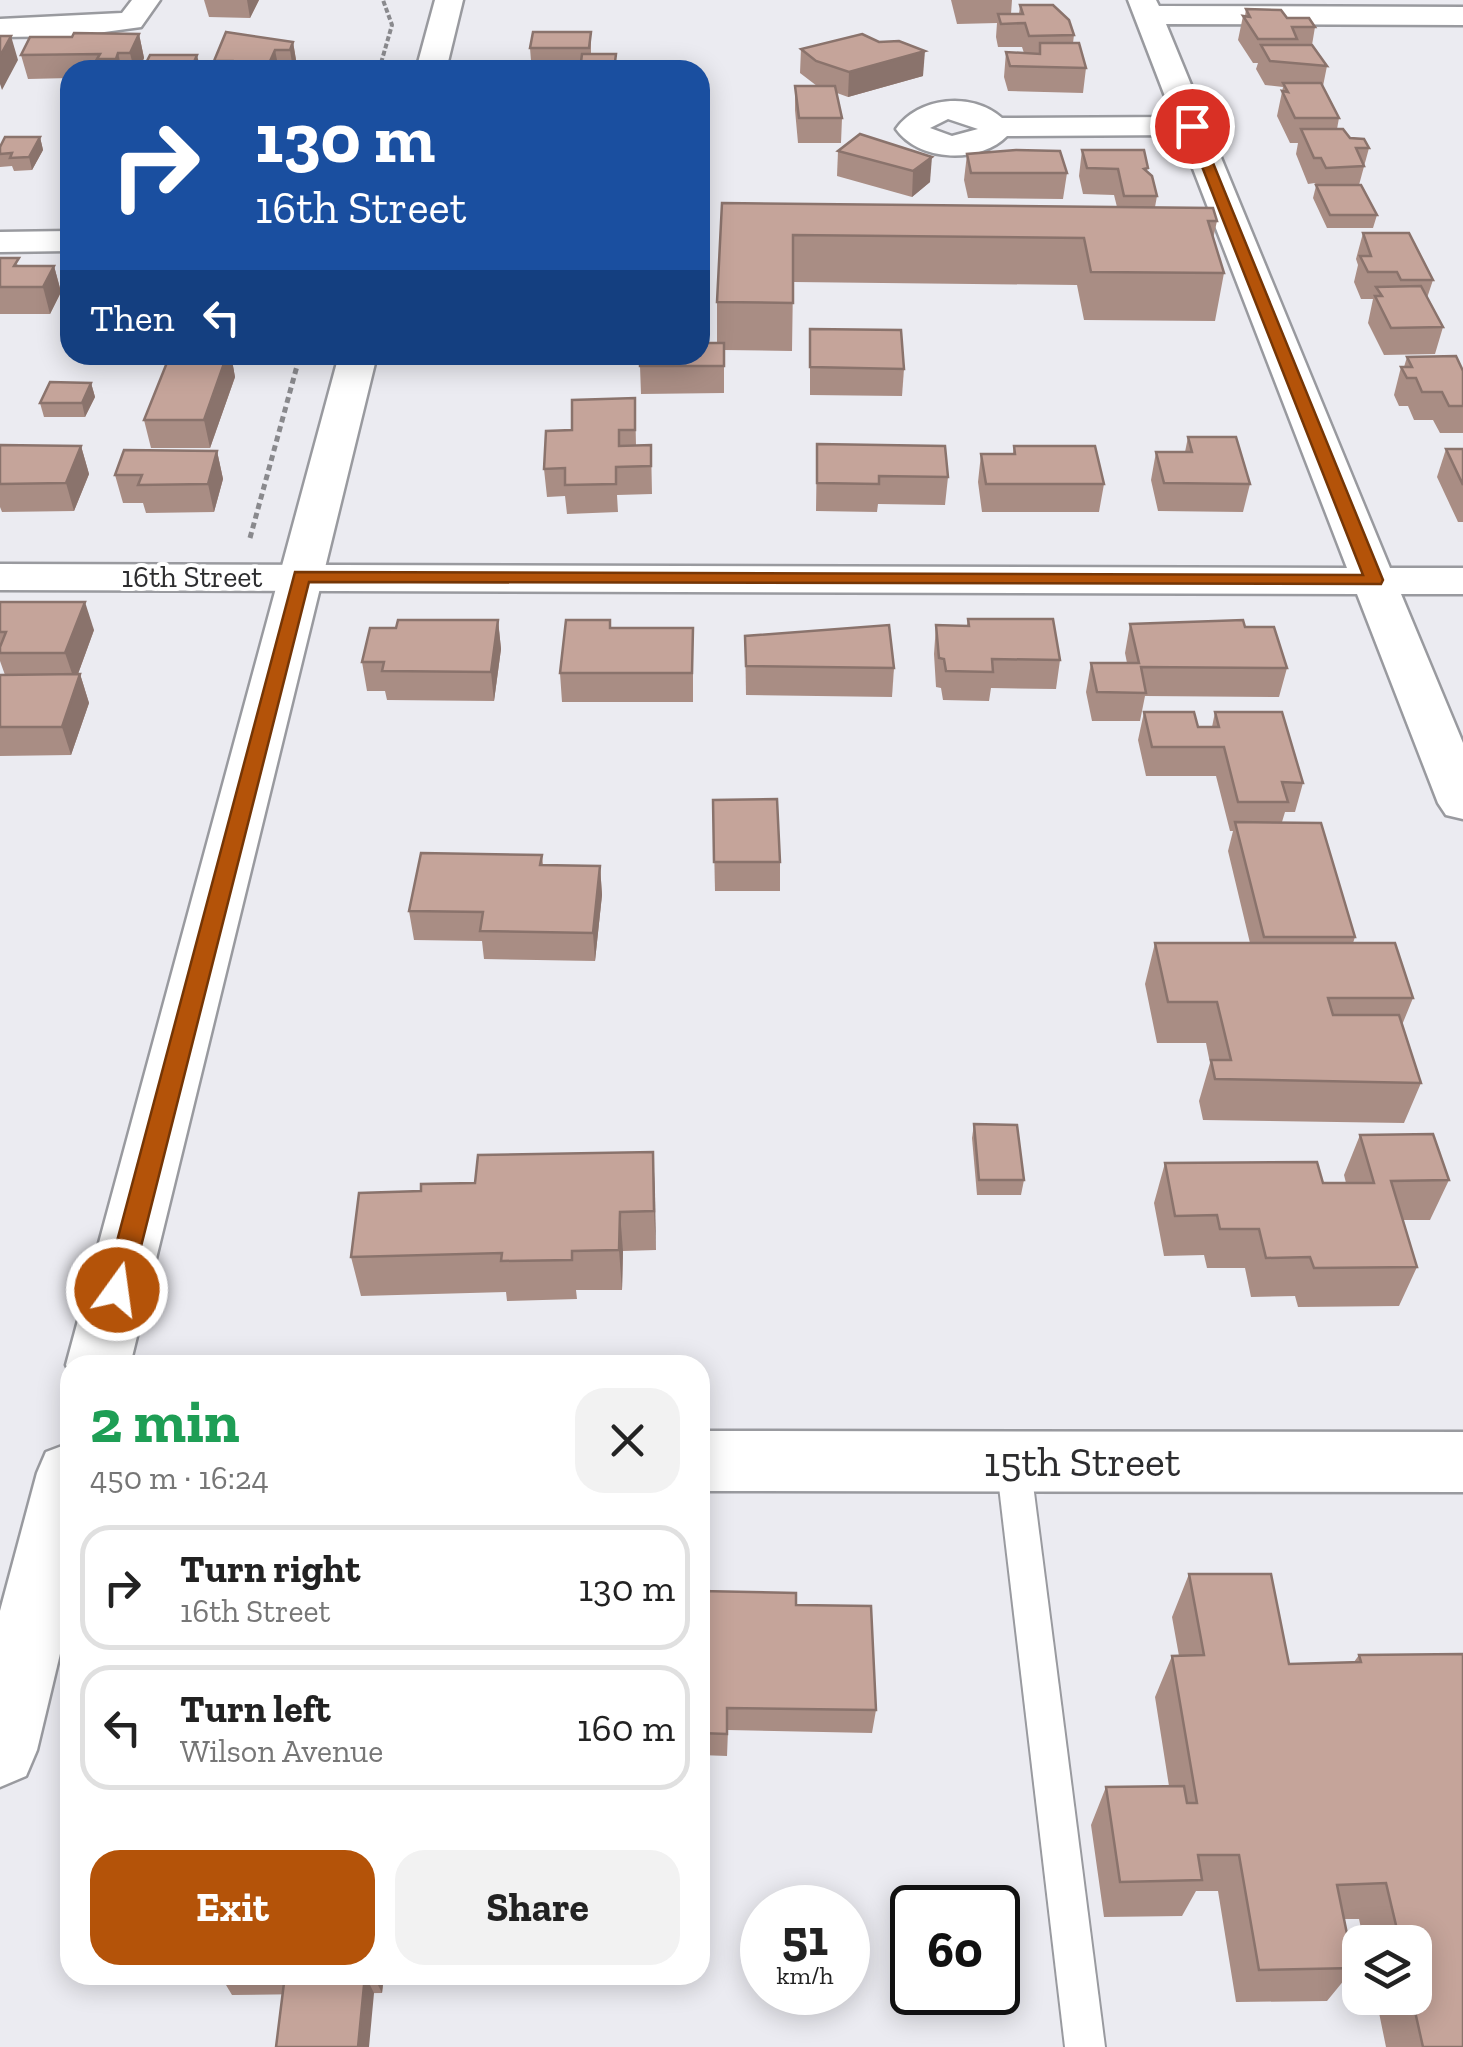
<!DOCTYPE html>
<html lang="en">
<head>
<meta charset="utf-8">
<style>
	:root { --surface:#fff; --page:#f2f2f2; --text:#222; --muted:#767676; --line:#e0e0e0; --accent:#b45309 }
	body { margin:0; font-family:"Zilla Slab",serif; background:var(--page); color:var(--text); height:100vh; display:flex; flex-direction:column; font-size:38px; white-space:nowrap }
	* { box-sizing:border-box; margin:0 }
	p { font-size:32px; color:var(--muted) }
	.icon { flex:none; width:55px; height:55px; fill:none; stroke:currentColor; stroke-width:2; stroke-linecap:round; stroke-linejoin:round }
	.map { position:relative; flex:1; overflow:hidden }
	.details { position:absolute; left:60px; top:1355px; width:650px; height:630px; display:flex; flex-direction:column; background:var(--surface); border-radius:30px; box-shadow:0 5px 25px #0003 }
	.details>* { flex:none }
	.hud { position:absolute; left:60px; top:60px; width:650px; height:305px; border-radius:30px; box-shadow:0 5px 25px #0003; background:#1a4fa0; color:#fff; overflow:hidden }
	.controls { position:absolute; left:1342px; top:1925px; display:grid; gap:20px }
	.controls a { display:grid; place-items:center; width:90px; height:90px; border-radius:20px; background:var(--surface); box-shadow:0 5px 25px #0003; font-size:50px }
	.speed { position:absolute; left:740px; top:1885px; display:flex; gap:20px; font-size:50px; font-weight:700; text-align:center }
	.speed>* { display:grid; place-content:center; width:130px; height:130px; border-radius:50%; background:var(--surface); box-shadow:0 5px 25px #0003; line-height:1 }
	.speed small { font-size:25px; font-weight:400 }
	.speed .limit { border:5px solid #111; border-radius:15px; background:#fff; color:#111 }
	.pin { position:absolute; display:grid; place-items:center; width:85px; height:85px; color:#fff; margin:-42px; border:5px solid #fff; border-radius:50%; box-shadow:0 2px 10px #0007 }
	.me { position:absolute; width:110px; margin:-55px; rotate:14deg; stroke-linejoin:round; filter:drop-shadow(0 0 8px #0008) }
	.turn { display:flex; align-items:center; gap:35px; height:210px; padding:0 30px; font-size:45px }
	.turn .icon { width:130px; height:130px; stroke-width:2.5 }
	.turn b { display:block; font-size:70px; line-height:85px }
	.then { display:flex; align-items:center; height:95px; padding:0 30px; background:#0003; gap:20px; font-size:38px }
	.round { display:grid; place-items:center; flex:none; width:105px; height:105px; border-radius:30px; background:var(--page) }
	.headline { display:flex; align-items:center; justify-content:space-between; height:170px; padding:0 30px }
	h1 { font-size:60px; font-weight:700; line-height:75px; color:#1e9e55 }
	.action { display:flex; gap:20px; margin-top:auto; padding:20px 30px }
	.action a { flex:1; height:115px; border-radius:30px; background:var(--accent); color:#fff; font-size:40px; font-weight:700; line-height:115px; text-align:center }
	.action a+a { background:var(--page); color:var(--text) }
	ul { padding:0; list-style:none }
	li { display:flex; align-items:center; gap:30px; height:125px; margin:0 20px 15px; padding:0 10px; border:5px solid var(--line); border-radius:30px }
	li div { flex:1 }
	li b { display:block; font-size:38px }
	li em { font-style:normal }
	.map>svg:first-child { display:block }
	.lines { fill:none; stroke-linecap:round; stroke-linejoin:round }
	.lane-casing { stroke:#999a9f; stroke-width:4 }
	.street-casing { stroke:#999a9f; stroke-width:5 }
	.primary-casing { stroke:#999a9f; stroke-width:5 }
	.path-far1 { stroke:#89898d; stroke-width:4; stroke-dasharray:5 2.5; stroke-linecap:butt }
	.path { stroke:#89898d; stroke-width:5; stroke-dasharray:6 4; stroke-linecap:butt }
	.lane { fill:#fff; fill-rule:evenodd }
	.street { fill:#fff; fill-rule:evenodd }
	.primary { fill:#fff; fill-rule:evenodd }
	.wall { fill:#a98d84 }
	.shaded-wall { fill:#8a736c }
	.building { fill:#c5a49a; stroke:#8a736c; stroke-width:2.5 }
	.route { fill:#b45309; stroke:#753606; stroke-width:2.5 }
	.labels { text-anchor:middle; stroke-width:8; stroke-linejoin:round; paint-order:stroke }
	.far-street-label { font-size:30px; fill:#2d2d2f; stroke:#fff }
	.near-street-label { font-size:42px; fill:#2d2d2f; stroke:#fff }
</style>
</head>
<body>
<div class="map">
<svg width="1463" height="2047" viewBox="0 0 1463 2047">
	<rect width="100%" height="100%" fill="#ebebf1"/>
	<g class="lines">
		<g class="lane-casing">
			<path id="lane" d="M1013,1446L1025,1450L1030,1461L1105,2047H1065L996,1461L1001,1450Z"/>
		</g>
		<g class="street-casing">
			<g id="street">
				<path d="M132,0H160L141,27L75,36L0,37V19L122,13Z"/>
				<path d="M1128,0H1156L1159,6L1463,7V25L1166,24L1390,568H1463V594H1401L1463,743V819L1446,815L1438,803L1357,594L0,590V564L1347,568L1180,135L1007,136C980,164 919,162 896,129C918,97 972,91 1002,118L1173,117ZM948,119L978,129L952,136L930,128Z"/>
				<path d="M70,231V251L0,252V232Z"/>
				<path d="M700,1431L1463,1432V1492L700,1491Z"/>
			</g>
		</g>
		<g class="primary-casing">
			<g id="primary">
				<path d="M435,0H463L446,70H416Z"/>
				<path d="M339,355H377L130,1365H70V1373L66,1365Z"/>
				<path d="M70,1443V1612L37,1750L26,1776L0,1787V1611L37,1473L46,1452Z"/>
			</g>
		</g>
		<path class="path-far1" d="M379,70L392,25L383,0"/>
		<path class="path" d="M250,538L300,355"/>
		<use href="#lane" class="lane"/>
		<use href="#street" class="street"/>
		<use href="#primary" class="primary"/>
	</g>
	<g class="wall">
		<path d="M204,0H259L250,18L209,17Z"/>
		<path d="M951,0H1012L1011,14H1019L1020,5L1074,35L1073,43L1086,68L1083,93L1008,91L1004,77L1006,52L1024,53L1022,47H998L996,37L997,23L957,24Z"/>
		<path d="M1246,9L1287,18L1315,27L1312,45L1327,66L1323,86L1339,118L1337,129L1369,148L1359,185L1377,215L1373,228H1327L1313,198L1316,186L1315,183L1308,184L1296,154L1298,143H1290L1277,116L1283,87L1265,85L1256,69L1258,63H1253L1238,40L1243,16H1245Z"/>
		<path d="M591,32V54L580,70L581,61H531L530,48Z"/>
		<path d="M139,34L144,58L139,70H70V78L28,79L21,55Z"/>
		<path d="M293,42L297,66L296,70H216L214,61Z"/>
		<path d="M801,49L923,76L848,97L837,93L842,118L841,143H798L795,110V86H817L800,73Z"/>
		<path d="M860,134L930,182L912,197L837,176L838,151Z"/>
		<path d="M40,137L43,150L32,170L14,171L12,166L0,167V147Z"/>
		<path d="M1082,150L1148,173L1157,196L1155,207L1217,221L1213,239L1224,273L1215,321L1084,320L1077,285L793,282L792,351L724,350V393L641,394L640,366L717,343V302L722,203L1117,207L1114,195L1083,194L1079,176Z"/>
		<path d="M967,154L1067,173L1063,199L968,198L964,180Z"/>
		<path d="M1363,233L1433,280L1427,298L1443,327L1435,354L1384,355L1368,323L1373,299H1361L1354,282L1358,265L1356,259Z"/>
		<path d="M0,258L21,266H54L61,292L50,314H0Z"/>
		<path d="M810,329L904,369L902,396L810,395Z"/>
		<path d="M170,355H231L235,377L210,448H151L144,420Z"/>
		<path d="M1407,357L1463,371V433H1440L1433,420H1414L1408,406H1399L1394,395L1401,367H1404Z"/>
		<path d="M91,383L95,397L85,417H44L40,403Z"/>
		<path d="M635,398L636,446L651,445L652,494L617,495L618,512L567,514L565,496L547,497L544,469L572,430Z"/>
		<path d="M1188,437L1250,484L1243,512L1158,511L1151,480L1156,452H1185Z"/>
		<path d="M817,444L948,477L945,505L878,504L877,512L816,511Z"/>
		<path d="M0,445L81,446L89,474L74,511L2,512L0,507Z"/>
		<path d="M1014,446L1104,484L1099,512H982L978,482L981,454H1013Z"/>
		<path d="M1446,449H1463V522H1458L1437,477Z"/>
		<path d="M217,451L223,479L214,512L146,513L143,503H123L115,475Z"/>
		<path d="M0,602L94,630L78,674H80L89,703L71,755L0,756V675H5L0,661Z"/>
		<path d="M968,619L1060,660L1056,689L991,688L989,701L943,700L941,688L936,687L934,654L936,625L967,626Z"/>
		<path d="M498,620L501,649L494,701L387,700L385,691H367L362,662L396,628Z"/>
		<path d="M610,620L611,628H693V702H562L560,673Z"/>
		<path d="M1130,624L1245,627L1287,668L1279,697L1145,696L1140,721H1092L1086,692L1091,663H1127L1125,653Z"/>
		<path d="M745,636L894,668L892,697L746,695Z"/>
		<path d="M1144,712L1198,727H1212L1215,712L1303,783L1295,812H1285L1282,822L1355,937L1353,943L1413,998L1402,1025L1421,1083L1404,1123L1203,1120L1199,1101L1210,1063L1206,1043H1157L1145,984L1155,943H1250L1228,851L1233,831H1230L1216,776H1146L1138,740Z"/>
		<path d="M713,800L780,862V891H715Z"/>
		<path d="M542,855L543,865L600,866L602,895L595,961L484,959L482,941L414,940L409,911Z"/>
		<path d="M974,1124L1024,1180L1021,1195H977L972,1138Z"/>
		<path d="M1360,1135L1449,1180L1430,1220H1403L1417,1267L1399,1306L1298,1307L1295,1296L1251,1297L1245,1268H1207L1204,1255L1164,1256L1154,1203L1165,1163L1323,1183H1346L1344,1175Z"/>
		<path d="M653,1152L656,1250L623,1251L622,1290H576L577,1299L507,1301L506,1292L361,1296L351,1257L421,1191Z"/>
		<path d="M1189,1574L1289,1664L1354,1662L1359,1655L1463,2047H1386L1376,1998H1415V1942H1364L1359,1919H1344L1354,1968L1327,2001L1236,2002L1218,1891H1196L1182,1916L1104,1917L1091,1825L1106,1787L1169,1786L1155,1697L1172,1656H1179L1172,1617Z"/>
		<path d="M700,1591L796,1605L876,1710L872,1733L728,1730L727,1756L700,1755Z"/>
		<path d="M220,1975H384L382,1993L232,1995Z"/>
	</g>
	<g class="shaded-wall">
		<path d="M247,0H259L250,18Z"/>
		<path d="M139,34L144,58L139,70H134L130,53Z"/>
		<path d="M11,36L18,60L2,90L0,84V56Z"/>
		<path d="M293,42L297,66L296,70H293L290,50Z"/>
		<path d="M275,50L279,70H268L267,68Z"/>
		<path d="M925,51L923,76L848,97L849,72Z"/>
		<path d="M118,53L122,70H119L116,59Z"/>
		<path d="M197,55L200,67L199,70H192Z"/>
		<path d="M40,137L43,150L32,170L29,157Z"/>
		<path d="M932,157L930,182L912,197L913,171Z"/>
		<path d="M54,266L61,292L50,314L43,287Z"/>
		<path d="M227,355H231L235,377L210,448L204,420Z"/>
		<path d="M91,383L95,397L85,417L82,403Z"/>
		<path d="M81,446L89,474L74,511L66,483Z"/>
		<path d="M217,451L223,479L214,512L208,484Z"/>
		<path d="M85,602L94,630L75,682L65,653Z"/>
		<path d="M498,620L501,649L494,701L491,672Z"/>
		<path d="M80,674L89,703L71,755L62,727Z"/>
		<path d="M600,866L602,895L595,961L593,933Z"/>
		<path d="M653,1152L655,1192L656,1250L654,1211Z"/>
		<path d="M620,1212L623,1251L622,1290L619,1250Z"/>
		<path d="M365,1975L374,1993L369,2047H358Z"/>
		<path d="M373,1975H384L382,1993Z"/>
	</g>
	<g class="building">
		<path d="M1020,5H1053L1069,20L1074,35L1029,36L1025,23L1001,24L998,14H1023Z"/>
		<path d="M1246,9L1281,10L1287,18H1309L1315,27H1292L1297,39H1258L1243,16L1250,17Z"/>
		<path d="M226,32L293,42L290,50H275L267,68H229L232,61H214Z"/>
		<path d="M533,32H591L589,48H530Z"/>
		<path d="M74,33L139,34L130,53H118L116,59H97L100,54L21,55L30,37H72Z"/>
		<path d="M862,34L879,42L899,41L925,51L849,72L816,61L801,49Z"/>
		<path d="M0,36H11L0,56Z"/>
		<path d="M1040,43H1079L1086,68L1010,66L1006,52L1040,54Z"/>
		<path d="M1261,45H1312L1327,66L1270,61Z"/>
		<path d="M582,54H616L614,70H536H580Z"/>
		<path d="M150,55H197L191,69H143Z"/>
		<path d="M1283,83H1321L1339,118H1295L1282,91L1288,92Z"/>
		<path d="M795,86H835L842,118H799Z"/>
		<path d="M1301,129H1343L1350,138L1364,139L1369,148H1356L1364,166L1326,168L1321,158H1314Z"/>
		<path d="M860,134L932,157L913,171L838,151Z"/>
		<path d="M5,137H40L29,157L10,158L12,153L0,154V147Z"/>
		<path d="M1016,150L1060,151L1067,173H971L967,154Z"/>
		<path d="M1082,150H1144L1148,168L1144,169L1152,176L1157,196H1124L1118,169L1087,168Z"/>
		<path d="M1316,185H1361L1377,215H1330Z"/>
		<path d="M722,203L1213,208L1217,221H1208L1224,273L1091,272L1084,238L793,235V303L717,302Z"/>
		<path d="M1363,233H1409L1433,280H1401L1397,272H1368L1360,256H1371Z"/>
		<path d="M0,258H19L14,266H54L43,287H0Z"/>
		<path d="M1421,286L1443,327L1391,328L1375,296H1382L1376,287Z"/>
		<path d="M810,329L901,330L904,369L810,367Z"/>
		<path d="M700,343H724V366H640V355H700Z"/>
		<path d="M170,355H227L204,420H144Z"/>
		<path d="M1456,356L1463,371V406H1449L1442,392H1422L1416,378H1407L1401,367H1412L1407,357Z"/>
		<path d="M50,382L91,383L82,403H40Z"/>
		<path d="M635,398V430H619V446L651,445V466L616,467V484L565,485V468L544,469L546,431L572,430V400Z"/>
		<path d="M1188,437H1236L1250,484L1164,483L1156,452H1192Z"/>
		<path d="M817,444L945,446L948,477L879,476V484L817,483Z"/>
		<path d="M0,445L81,446L66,483L0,484Z"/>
		<path d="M1014,446H1095L1104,484H986L981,454H1015Z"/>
		<path d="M1446,449H1463V485Z"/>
		<path d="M124,450L217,451L208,484L138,485L142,475H115Z"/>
		<path d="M0,602H85L65,653H0V647L6,632H0Z"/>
		<path d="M968,619H1053L1060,660L992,659L993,672L946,671L944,659L939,658L936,625L969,626Z"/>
		<path d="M398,620H498L491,672L382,671L384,662H362L370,628H396Z"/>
		<path d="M566,620H610V628H693L692,673H560Z"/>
		<path d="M1243,620L1245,627H1274L1287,668L1141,667L1146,693L1097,692L1091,663H1139L1130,624Z"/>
		<path d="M889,625L894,668L746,666L745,636Z"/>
		<path d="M80,674L62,727H0V675Z"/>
		<path d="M1144,712H1194L1198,727H1219L1215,712H1282L1303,783L1282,782L1288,802H1238L1224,747H1152Z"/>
		<path d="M777,799L780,862H714L713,800Z"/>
		<path d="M1235,822L1321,823L1355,937H1264Z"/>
		<path d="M421,853L542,855L540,865L600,866L593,933L480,931L483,912L409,911Z"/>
		<path d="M1155,943H1395L1413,998H1328L1333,1015H1399L1421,1083L1215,1079L1211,1060H1231L1217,1002H1168Z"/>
		<path d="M974,1124L1017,1125L1024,1180H979Z"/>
		<path d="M1433,1134L1449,1180L1391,1181L1417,1267L1314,1268L1310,1257L1266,1258L1259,1229H1220L1217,1215L1175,1216L1165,1163L1317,1162L1323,1183H1374L1360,1135Z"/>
		<path d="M653,1152L654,1211L620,1212L619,1250L572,1251V1260L501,1261L502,1253L351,1257L359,1193L421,1191V1184L475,1183L478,1155Z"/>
		<path d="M1189,1574H1271L1289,1664L1361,1662L1359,1655L1463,1654V2047H1423L1412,1998H1415V1942H1400L1386,1883L1337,1885L1354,1968L1259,1970L1239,1855H1198L1202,1880L1120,1882L1106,1787L1184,1786L1187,1803H1197L1172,1656L1204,1655Z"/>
		<path d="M700,1591L796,1593V1605L871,1606L876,1710L727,1708V1734L700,1733Z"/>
		<path d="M220,1975H373H365L358,2047H276L285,1975L219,1977Z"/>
	</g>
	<path class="route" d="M1192,122L1198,126L1383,580L1381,584L309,582L130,1290L126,1297H108L104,1290L295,572L1363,575L1186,126Z"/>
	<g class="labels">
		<g class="far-street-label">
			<text x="192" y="587">16th Street</text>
		</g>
		<g class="near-street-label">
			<text x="1082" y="1476">15th Street</text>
		</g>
	</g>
</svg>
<div class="controls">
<a><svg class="icon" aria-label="layers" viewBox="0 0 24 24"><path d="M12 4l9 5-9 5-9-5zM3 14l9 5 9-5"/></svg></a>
</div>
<div class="speed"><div>51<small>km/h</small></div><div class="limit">60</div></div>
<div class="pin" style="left:1192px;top:126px;background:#d93025"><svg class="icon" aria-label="arrive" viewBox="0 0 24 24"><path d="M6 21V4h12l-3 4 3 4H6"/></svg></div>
<svg class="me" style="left:117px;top:1290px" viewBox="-20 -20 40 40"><circle r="17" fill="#b45309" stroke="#fff" stroke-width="3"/><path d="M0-11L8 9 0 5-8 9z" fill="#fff"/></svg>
<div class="hud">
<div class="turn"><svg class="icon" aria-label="right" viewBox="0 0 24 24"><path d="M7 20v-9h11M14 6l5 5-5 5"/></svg><div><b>130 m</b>16th Street</div></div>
<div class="then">Then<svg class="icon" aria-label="left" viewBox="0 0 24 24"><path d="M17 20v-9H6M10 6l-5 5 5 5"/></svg></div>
</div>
<section class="details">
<div class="headline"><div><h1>2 min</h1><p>450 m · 16:24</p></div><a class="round"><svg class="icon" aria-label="close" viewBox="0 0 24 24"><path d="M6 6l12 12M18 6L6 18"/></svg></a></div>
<ul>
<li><svg class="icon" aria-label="right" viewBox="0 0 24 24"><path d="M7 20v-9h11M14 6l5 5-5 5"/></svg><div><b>Turn right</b><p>16th Street</p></div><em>130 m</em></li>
<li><svg class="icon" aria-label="left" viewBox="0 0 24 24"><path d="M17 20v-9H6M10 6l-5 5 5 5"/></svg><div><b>Turn left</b><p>Wilson Avenue</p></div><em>160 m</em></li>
</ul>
<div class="action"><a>Exit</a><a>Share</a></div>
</section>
</div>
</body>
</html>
